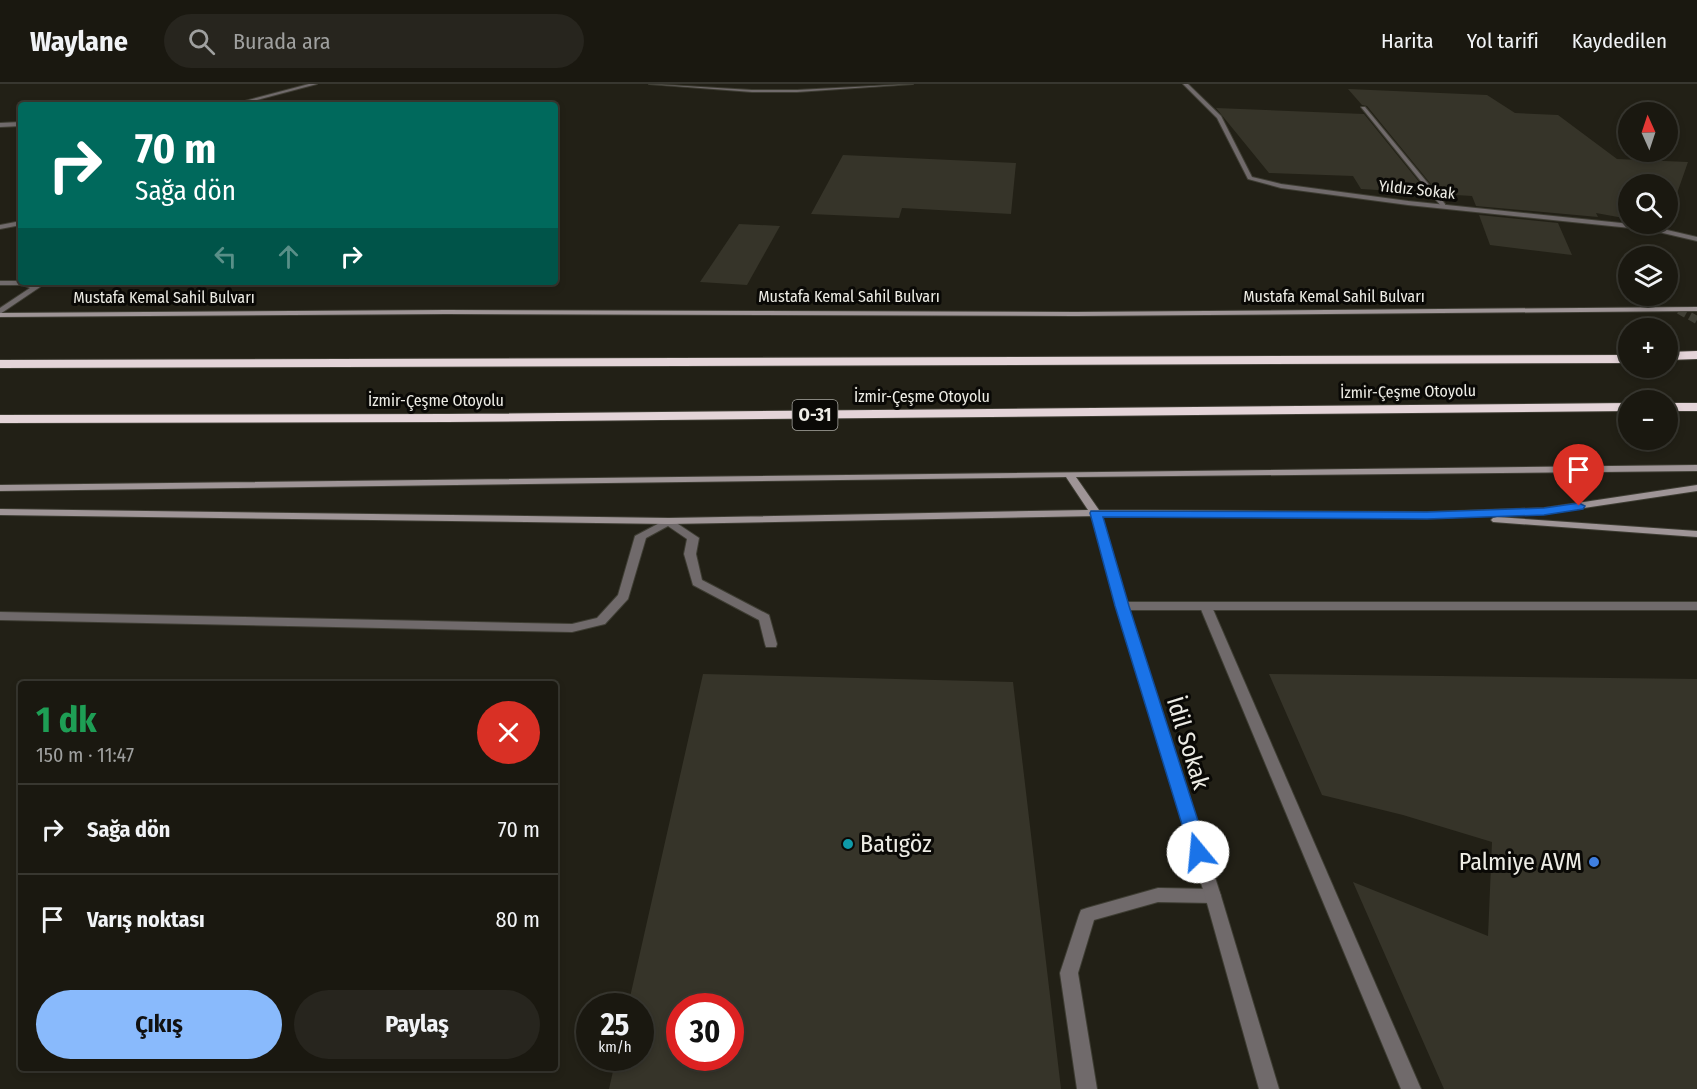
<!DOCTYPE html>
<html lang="tr">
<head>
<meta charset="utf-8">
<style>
	:root { --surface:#1a1810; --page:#27251e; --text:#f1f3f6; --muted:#9fa09f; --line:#383730; --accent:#89bafc }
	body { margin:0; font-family:"Fira Sans Condensed",sans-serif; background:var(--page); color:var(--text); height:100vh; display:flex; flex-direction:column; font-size:22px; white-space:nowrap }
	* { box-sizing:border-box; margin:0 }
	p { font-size:20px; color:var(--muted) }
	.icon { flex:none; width:33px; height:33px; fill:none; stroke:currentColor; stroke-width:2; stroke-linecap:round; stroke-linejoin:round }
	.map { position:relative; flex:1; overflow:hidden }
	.details { position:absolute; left:18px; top:597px; width:540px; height:390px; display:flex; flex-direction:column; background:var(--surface); border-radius:6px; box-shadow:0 3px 9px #0003,0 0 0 2px var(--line) }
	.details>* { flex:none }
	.top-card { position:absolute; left:18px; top:18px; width:540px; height:183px; border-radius:6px; box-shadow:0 3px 9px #0003,0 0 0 2px var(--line); background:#00695c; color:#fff; overflow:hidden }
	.needle { width:39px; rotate:357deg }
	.fabs { position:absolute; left:1618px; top:18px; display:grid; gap:12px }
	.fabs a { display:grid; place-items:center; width:60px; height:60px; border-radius:50%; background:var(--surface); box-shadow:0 3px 9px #0003,0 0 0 2px var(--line); font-size:30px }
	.speed { position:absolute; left:576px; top:909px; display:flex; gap:12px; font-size:30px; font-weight:700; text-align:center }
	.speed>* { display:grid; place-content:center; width:78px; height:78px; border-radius:50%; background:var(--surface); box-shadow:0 3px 9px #0003,0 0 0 2px var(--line); line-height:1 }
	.speed small { font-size:15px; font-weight:400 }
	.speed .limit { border:9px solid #d22; background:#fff; color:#111 }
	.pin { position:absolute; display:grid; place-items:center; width:51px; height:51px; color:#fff; margin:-62px -26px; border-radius:50% 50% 50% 0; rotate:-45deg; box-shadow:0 0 6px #0007 }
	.pin .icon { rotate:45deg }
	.me { position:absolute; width:66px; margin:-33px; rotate:343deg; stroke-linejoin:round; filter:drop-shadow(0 0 4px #0008) }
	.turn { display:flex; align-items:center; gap:21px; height:126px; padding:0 18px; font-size:27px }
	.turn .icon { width:78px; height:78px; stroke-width:2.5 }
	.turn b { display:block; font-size:42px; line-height:51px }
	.lanes { display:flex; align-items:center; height:57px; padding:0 18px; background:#0003; justify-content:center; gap:30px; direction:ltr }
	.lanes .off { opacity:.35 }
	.round { display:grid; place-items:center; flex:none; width:63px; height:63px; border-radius:32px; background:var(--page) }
	.overview { display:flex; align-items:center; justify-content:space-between; height:102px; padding:0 18px }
	h1 { font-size:36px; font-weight:700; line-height:45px; color:#1e9e55 }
	.button { display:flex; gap:12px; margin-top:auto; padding:12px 18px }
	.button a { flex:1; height:69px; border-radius:36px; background:var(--accent); color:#111; font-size:24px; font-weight:700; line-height:69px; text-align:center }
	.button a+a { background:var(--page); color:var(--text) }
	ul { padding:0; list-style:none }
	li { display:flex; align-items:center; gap:18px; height:90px; padding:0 18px; border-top:2px solid var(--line) }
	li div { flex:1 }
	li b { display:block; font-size:22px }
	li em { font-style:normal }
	header { display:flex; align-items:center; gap:36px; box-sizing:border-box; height:84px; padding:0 30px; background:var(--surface); border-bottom:2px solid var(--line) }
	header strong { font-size:28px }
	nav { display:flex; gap:33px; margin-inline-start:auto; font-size:21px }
	.search { width:420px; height:54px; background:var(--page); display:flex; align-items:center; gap:15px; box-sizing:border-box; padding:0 21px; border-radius:33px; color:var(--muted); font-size:22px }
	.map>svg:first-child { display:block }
	.building { fill:#363429; fill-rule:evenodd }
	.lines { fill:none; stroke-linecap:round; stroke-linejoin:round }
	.secondary-tunnel { stroke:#403f35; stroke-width:8; stroke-dasharray:8 4.5; stroke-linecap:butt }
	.lane-casing { stroke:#3e3d33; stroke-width:2 }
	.street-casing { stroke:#3e3d33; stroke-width:2 }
	.secondary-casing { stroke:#3e3d33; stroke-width:2 }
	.highway-casing { stroke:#3e3d33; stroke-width:2 }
	.lane { fill:#706a6b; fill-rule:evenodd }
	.street { fill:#706a6b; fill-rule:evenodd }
	.secondary { fill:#9f9597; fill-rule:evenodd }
	.highway { fill:#e4d4d8; fill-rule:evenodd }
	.route { fill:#1a73e8; stroke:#114b97; stroke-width:1.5 }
	.culture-dot { fill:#0f9aa8; stroke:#0a0906; stroke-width:2 }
	.shop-dot { fill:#3f7fe0; stroke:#0a0906; stroke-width:2 }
	.labels { text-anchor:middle; stroke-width:6; stroke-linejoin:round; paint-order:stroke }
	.far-street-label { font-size:16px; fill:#edece5; stroke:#0a0906 }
	.shield { fill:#0a0906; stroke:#a9a8a2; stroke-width:1.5 }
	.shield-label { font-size:18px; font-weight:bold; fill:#edece5 }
	.near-street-label { font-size:24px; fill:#edece5; stroke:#0a0906 }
	.near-poi-label { font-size:24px; fill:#edece5; stroke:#0a0906; text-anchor:start }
</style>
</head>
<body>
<header>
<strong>Waylane</strong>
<div class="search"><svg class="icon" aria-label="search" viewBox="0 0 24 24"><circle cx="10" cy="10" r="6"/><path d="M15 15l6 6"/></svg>Burada ara</div>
<nav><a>Harita</a><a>Yol tarifi</a><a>Kaydedilen</a></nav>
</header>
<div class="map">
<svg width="1697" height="1005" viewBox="0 0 1697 1005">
	<rect width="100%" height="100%" fill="#222016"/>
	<g class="building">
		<path d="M1348,5L1487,11L1515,29L1558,31L1617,75L1688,78L1668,135V100H1629V135L1596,129L1598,133L1476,122L1472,112L1439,110L1367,22L1362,21Z"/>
		<path d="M1216,24L1364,30L1428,109L1361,105L1353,92L1269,89Z"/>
		<path d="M843,71L1016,79L1011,130L902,124L899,134L811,130Z"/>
		<path d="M1479,131L1558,139L1572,171L1490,161Z"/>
		<path d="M739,140L780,142L747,201L700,198Z"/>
		<path d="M703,590L1013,598L1061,1005H609L616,974H640V922H628ZM680,922H730V974H680Z"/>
		<path d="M1269,590L1697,595V1005H1444L1353,798L1488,852L1492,758L1403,731L1322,711Z"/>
	</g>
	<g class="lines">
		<path class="secondary-tunnel" d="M1679,226L1697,236"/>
		<g class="lane-casing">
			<g id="lane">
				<path d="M1361,23H1365L1445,120V122H1441Z"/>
				<path d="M21,137V141L0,145V141Z"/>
				<path d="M0,197H21L40,203L0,230V224L30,204L23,201H0Z"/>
				<path d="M669,434L699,454L696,470L702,496L769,531L777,560L776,563H766L765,560L759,536L693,501L684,470L687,455L668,442L646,454L628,515L605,540L572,548L0,536V528L572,540L597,534L618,511L635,452Z"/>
				<path d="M1206,519L1212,523L1421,1005H1401L1200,523Z"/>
				<path d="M1158,804L1213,805L1219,807L1221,812L1219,817L1213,819L1158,818L1094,836L1078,889L1097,1005H1077L1060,889L1079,831L1081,826L1087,824Z"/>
			</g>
		</g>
		<g class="street-casing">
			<g id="street">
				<path d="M309,0H317L238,21H230Z"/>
				<path d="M649,0L752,6H797L913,0L797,8H752Z"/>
				<path d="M1183,0H1188L1221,32L1252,93L1281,100L1408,117L1650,142L1697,153V157L1650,146L1408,121L1281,104L1248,95L1217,34Z"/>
				<path d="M21,38V42L0,43V39Z"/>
				<path d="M1096,426L1101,429L1127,518H1697V526H1129L1221,812L1279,1005H1259L1205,812L1116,522L1091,429Z"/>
			</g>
		</g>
		<g class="secondary-casing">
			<g id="secondary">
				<path d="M1697,223V227L1075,232L446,230L0,233V229L446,226L1075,228Z"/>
				<path d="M1697,381V387L1076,393L1099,426L1427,428L1544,424L1697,401V407L1544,430L1427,434L1096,432L669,440L0,431V425L669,434L1088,426L1066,393L0,407V401Z"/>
				<path d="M1497,433L1697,447V453L1493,438L1491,436L1493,434Z"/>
			</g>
		</g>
		<g class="highway-casing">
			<g id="highway">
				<path d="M1697,267V275L1668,276V268Z"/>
				<path d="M1629,271V279L0,284V276Z"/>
				<path d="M1629,319V327L447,338L0,339V331L447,330Z"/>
				<rect x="1668" y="319" width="29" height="8"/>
			</g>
		</g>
		<use href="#lane" class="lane"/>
		<use href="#street" class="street"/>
		<use href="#secondary" class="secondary"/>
		<use href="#highway" class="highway"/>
	</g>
	<path class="route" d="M1579,419L1585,422L1583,425L1544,431L1427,435L1103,433L1129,522L1208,768L1205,773L1198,775L1192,773L1115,522L1090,429L1091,427L1427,428L1544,424Z"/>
	<circle class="culture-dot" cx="848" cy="760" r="6"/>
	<circle class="shop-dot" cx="1594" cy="778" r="6"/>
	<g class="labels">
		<g class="far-street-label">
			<text transform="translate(1417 105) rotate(6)" y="6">Yıldız Sokak</text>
			<text x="849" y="218">Mustafa Kemal Sahil Bulvarı</text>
			<text x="1334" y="218">Mustafa Kemal Sahil Bulvarı</text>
			<text x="164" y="219">Mustafa Kemal Sahil Bulvarı</text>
			<text transform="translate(1408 307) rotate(-1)" y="6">İzmir-Çeşme Otoyolu</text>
			<text x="922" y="318">İzmir-Çeşme Otoyolu</text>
			<text x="436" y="322">İzmir-Çeşme Otoyolu</text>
		</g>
		<rect class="shield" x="792.5" y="316" width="45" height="30" rx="4.5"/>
		<g class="shield-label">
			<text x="815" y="337">O-31</text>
		</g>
		<g class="near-street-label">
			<text transform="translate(1188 659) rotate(73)" y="8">İdil Sokak</text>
		</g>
		<g class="near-poi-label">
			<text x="860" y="768">Batıgöz</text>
			<text x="1582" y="786" text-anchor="end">Palmiye AVM</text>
		</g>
	</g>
</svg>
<div class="fabs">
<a><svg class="needle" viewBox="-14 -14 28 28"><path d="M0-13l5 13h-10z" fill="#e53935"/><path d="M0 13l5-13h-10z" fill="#9fa09f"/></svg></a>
<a><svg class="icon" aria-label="search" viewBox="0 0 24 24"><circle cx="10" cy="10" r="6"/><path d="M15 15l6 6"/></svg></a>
<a><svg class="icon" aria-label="layers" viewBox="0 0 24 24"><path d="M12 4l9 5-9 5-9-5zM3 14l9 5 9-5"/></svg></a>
<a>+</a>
<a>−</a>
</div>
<div class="speed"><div>25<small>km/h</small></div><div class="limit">30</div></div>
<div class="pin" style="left:1579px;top:422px;background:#d93025"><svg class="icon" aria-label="arrive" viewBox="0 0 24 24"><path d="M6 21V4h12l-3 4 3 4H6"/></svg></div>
<svg class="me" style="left:1198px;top:768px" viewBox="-20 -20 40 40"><circle r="19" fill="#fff"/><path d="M0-13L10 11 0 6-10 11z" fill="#1a73e8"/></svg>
<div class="top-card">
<div class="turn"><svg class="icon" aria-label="right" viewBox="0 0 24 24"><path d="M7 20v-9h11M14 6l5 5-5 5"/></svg><div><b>70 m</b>Sağa dön</div></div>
<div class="lanes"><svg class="icon off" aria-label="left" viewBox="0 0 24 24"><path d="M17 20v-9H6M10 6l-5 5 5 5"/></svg><svg class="icon off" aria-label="ahead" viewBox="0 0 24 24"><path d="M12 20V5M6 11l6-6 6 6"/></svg><svg class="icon" aria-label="right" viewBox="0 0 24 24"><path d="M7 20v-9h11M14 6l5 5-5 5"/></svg></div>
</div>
<section class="details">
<div class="overview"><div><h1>1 dk</h1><p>150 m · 11:47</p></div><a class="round" style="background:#d93025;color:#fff"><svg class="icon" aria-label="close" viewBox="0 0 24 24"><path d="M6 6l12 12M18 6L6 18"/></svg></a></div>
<ul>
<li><svg class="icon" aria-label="right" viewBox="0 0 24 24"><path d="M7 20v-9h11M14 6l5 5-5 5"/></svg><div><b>Sağa dön</b></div><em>70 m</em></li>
<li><svg class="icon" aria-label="arrive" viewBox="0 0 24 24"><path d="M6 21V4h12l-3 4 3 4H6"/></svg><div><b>Varış noktası</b></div><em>80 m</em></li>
</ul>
<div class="button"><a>Çıkış</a><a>Paylaş</a></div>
</section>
</div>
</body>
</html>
